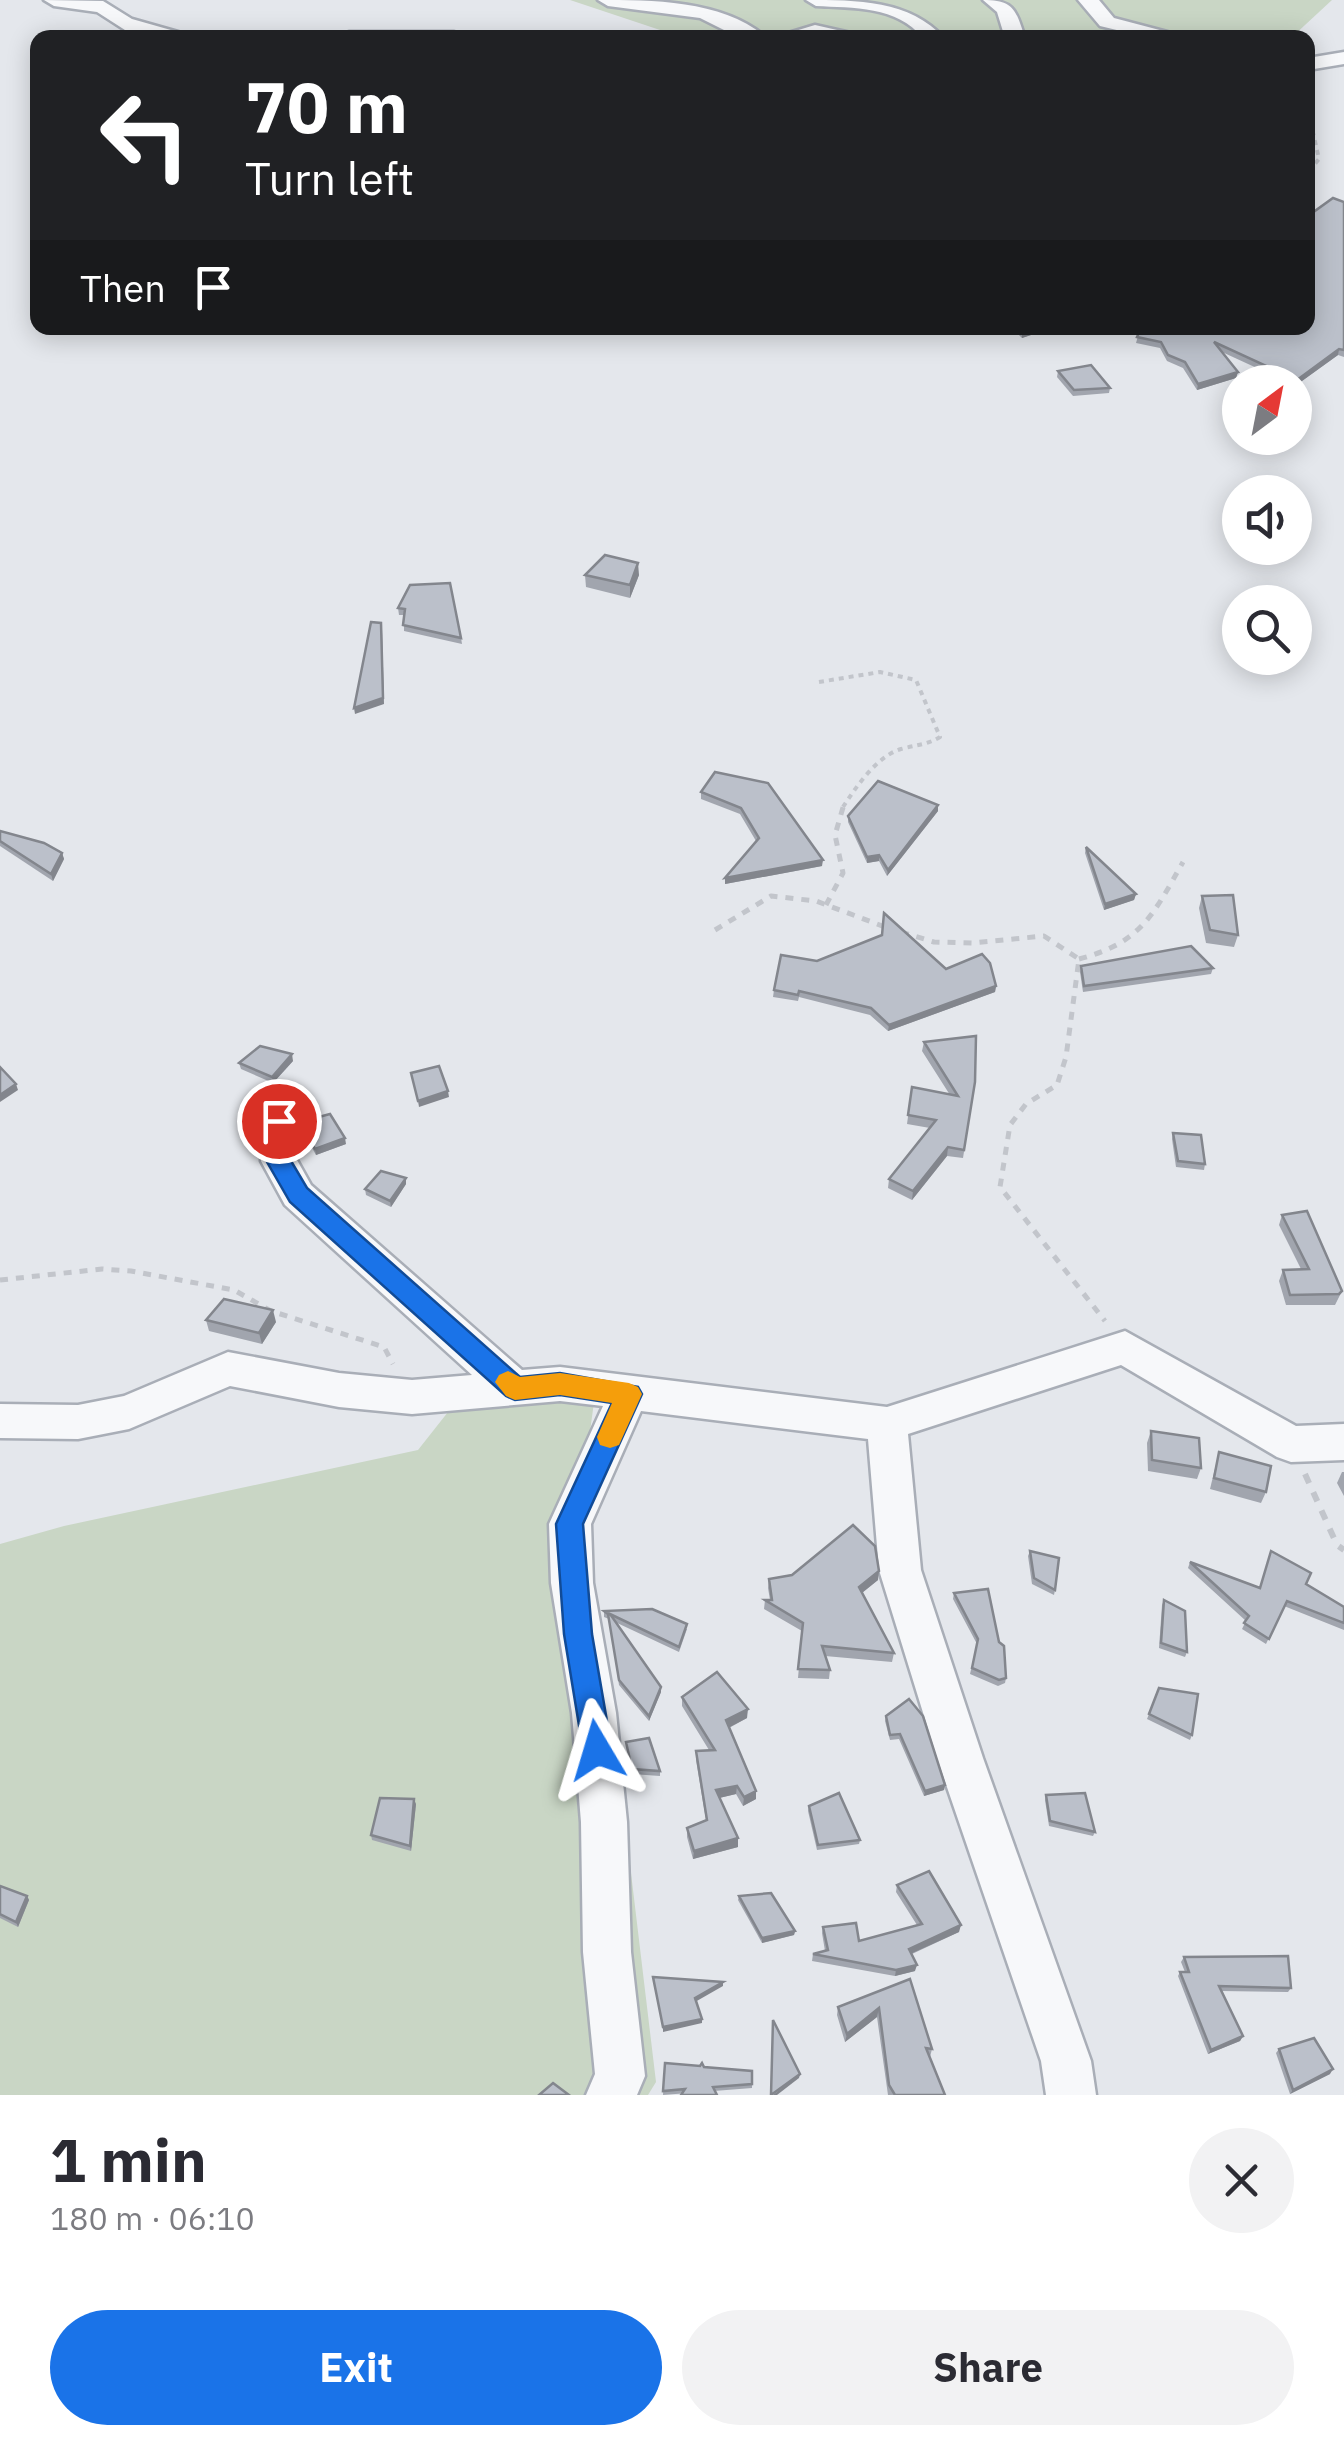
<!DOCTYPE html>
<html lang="en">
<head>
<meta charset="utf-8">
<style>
	:root { --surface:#fff; --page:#f2f2f3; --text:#2b2b33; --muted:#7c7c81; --accent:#1a73e8 }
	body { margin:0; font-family:"IBM Plex Sans",sans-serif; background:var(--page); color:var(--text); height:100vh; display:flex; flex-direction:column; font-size:38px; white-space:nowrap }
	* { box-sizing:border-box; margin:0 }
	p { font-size:32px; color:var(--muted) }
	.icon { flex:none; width:55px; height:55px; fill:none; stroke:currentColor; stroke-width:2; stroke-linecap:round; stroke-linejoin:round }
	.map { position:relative; height:2095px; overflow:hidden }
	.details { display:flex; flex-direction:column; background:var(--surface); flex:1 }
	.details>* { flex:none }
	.hud { position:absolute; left:30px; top:30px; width:1285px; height:305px; border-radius:20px; box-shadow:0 5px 25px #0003; background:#202124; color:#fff; overflow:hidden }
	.needle { width:65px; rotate:32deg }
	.fabs { position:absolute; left:1222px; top:365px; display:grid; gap:20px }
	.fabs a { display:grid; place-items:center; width:90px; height:90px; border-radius:50%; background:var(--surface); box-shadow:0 5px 25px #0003; font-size:50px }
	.pin { position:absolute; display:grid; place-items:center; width:85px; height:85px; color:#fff; margin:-42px; border:5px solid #fff; border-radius:50%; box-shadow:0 2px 10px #0007 }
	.me { position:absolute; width:110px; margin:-55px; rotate:353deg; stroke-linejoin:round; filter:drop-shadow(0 0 8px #0008) }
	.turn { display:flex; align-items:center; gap:35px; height:210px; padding:0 50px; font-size:45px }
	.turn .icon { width:130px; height:130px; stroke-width:2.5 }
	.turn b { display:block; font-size:70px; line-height:85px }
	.then { display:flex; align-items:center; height:95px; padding:0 50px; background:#0003; gap:20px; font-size:38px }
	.round { display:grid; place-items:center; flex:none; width:105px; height:105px; border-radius:52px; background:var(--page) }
	.headline { display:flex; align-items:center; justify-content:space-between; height:170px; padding:0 50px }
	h1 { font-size:60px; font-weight:800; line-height:75px }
	.primary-button { display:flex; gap:20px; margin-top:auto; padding:20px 50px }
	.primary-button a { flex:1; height:115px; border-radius:60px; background:var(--accent); color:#fff; font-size:40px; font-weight:800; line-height:115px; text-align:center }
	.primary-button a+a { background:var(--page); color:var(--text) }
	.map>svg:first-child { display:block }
	.green { fill:#c9d6c5 }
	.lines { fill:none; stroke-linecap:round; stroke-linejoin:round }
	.minor-casing { stroke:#a9aeb7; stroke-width:5 }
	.path-far2 { stroke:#c2c5cb; stroke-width:4; stroke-dasharray:5 5; stroke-linecap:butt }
	.path-far1 { stroke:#c2c5cb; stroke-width:5; stroke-dasharray:8 8; stroke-linecap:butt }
	.path { stroke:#c2c5cb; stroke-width:6; stroke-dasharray:10 10; stroke-linecap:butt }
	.minor { fill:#f7f8fa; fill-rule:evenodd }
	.wall { fill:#a1a5ae }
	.shaded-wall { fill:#83868d }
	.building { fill:#bbc0ca; stroke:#83868d; stroke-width:2.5 }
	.route { fill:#1a73e8; stroke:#114b97; stroke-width:2.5 }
	.slow { fill:#f59e0b }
</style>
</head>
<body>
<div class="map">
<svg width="1344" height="2095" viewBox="0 0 1344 2095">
	<rect width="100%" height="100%" fill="#e4e7ec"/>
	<g class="green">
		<path d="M570,0H1332L1291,38H684Z"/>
		<path d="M597,1380L575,1542L600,1614L656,2082L648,2095H0V1544L64,1526L418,1450L448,1412Z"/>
	</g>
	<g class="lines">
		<g class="minor-casing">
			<g id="minor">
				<path d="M44,0L103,1L132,19L199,38H159L125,30L97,12L54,6Z"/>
				<path d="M598,0C653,0 724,0 767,38H740L700,18L608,6Z"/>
				<path d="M806,0C857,0 910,0 944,38H923C897,6 853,8 816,6Z"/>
				<path d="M983,0C1014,0 1016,10 1025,38H1005L997,12Z"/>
				<path d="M1078,0H1099L1114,18L1190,38H1150L1100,26Z"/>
				<path d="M815,25L855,34L858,38H772Z"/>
				<path d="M349,32H454L464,38H339Z"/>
				<path d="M1344,52V64L1308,70V58Z"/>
				<path d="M279,1107L292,1111L297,1121V1160L311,1185L522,1370L560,1367L887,1407L1125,1331L1296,1426L1344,1424V1460L1291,1462L1277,1457L1121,1365L908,1434L921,1570L983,1758L1091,2061L1096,2095H1046L1041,2061L937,1758L879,1570L868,1439L641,1411L591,1524L593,1583L616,1713L627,1822L631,1952L645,2076L637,2095H586L595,2074L583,1952L581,1822L572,1713L551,1583L549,1524L603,1406L560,1401L412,1414L339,1407L230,1386L129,1429L78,1439L0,1438V1404L78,1405L124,1396L228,1352L339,1373L412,1380L472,1375L285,1205L261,1161V1121L266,1111Z"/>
			</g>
		</g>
		<g class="path-far2">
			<path d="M1308,111L1319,159L1308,172"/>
			<path d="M819,682L880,672L916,680L940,737C927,745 915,745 901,749C877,756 856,787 843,807"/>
		</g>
		<g class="path-far1">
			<path d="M826,905L843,873L835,835L844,804"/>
			<path d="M715,930L771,896L816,901L885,927"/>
			<path d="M901,932L934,942L972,943L1044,936L1079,959L1066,1057L1057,1085L1026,1104L1010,1125L1000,1187L1105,1321"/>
			<path d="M1079,959C1141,943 1153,915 1183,862"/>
			<path d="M0,1280L102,1269L131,1271L234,1290L271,1311L384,1347L393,1364"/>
		</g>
		<path class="path" d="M1305,1474L1337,1545L1344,1550"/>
		<use href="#minor" class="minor"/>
	</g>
	<g class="wall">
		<path d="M1344,202V357L1338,355L1295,386V382H1287L1222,352L1238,372L1236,378L1197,390L1183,368L1167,361L1160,348L1136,343L1140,329L1132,328H1308Z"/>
		<path d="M994,328H1052L1022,338L1015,331Z"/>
		<path d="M1058,371L1110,388L1109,393L1073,396L1057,377Z"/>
		<path d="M585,575H639L630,598L586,587Z"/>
		<path d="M410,585L461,638L462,644L404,631V615H399L398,608Z"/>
		<path d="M715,772L822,866L725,884V878L756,841L740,814L701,799V792Z"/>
		<path d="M938,805V811L887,876L879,861L867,863L848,822V816Z"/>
		<path d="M0,831L62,853L64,859L53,881L0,846Z"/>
		<path d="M1086,847L1136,894L1134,900L1104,910L1085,853Z"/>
		<path d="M1202,896L1238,935L1234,947L1206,943L1199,908Z"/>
		<path d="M817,961L946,969L996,986L995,992L888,1031L870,1015L799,997L798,1001L773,997L774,990Z"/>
		<path d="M1081,966L1213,968L1211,974L1083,992L1080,972Z"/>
		<path d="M924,1042L975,1082L963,1158L947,1156L912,1200L888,1188L889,1179L930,1128L907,1124L912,1087L950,1095L922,1051Z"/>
		<path d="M293,1061L273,1083L241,1069L239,1063Z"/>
		<path d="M300,1122L346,1144L316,1155L301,1128Z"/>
		<path d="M1173,1133L1205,1164L1204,1170L1176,1167L1172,1139Z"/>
		<path d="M406,1184L391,1207L366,1195L365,1189Z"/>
		<path d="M1282,1215L1342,1291L1335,1305H1286L1279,1281L1283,1270L1301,1269L1279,1225Z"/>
		<path d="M206,1320L276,1322L262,1344L209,1331Z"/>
		<path d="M1151,1431L1201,1468L1197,1479L1148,1471L1147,1443Z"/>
		<path d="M1219,1452L1266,1492L1261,1503L1210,1489Z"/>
		<path d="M1342,1472H1344V1496L1337,1483Z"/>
		<path d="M1030,1551L1055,1590L1054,1595L1032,1584L1028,1556Z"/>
		<path d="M1190,1562L1260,1588L1306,1584L1344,1607V1630L1284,1606L1266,1644L1242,1629L1246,1621L1188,1568Z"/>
		<path d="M769,1579L878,1580L862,1593L894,1653L892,1662L825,1656L830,1670L829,1679L798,1678L802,1631L764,1609L765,1600H770L768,1588Z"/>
		<path d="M954,1593L999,1642L1006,1678L1005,1683L998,1686L970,1674L977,1644L953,1599Z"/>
		<path d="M1164,1600L1187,1652L1185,1657L1159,1648L1162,1605Z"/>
		<path d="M604,1611L687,1629L679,1652L615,1622L661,1692L649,1721L619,1685L609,1619L604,1617Z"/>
		<path d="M682,1697L747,1718L729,1728L756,1799L743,1806L736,1794L719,1798L738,1847L693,1859L687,1837V1828L706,1820L696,1760V1751L709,1750L682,1706Z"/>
		<path d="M1149,1714L1192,1735L1190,1740L1147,1719Z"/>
		<path d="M886,1716L945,1785L944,1790L924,1796L899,1739L890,1740L885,1721Z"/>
		<path d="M626,1742L660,1771V1776L632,1774Z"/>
		<path d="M1046,1795L1095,1832L1093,1836L1049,1826L1045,1800Z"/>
		<path d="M416,1804L411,1851L372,1840L371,1835Z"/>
		<path d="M809,1806L860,1840L859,1844L817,1850L808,1811Z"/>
		<path d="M897,1885L959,1932L912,1954L915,1971L895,1976L812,1961L813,1954L825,1951L822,1933L823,1927L859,1941L917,1925L896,1892Z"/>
		<path d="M0,1886L27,1896L29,1900L18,1927L0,1918Z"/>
		<path d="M739,1896L795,1931L794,1935L762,1943L738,1900Z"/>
		<path d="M1184,1957L1291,1988L1288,1992L1221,1991L1243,2036L1240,2041L1208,2054L1178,1976L1180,1972H1185L1181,1962Z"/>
		<path d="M910,1979L932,2049L930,2057L945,2095H888L877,2017L845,2042L837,2015L838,2007Z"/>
		<path d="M1279,2049L1330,2074L1290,2094L1276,2053Z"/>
		<path d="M665,2063L752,2071V2088L663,2095Z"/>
	</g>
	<g class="shaded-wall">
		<path d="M1036,328H1052L1022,338V332Z"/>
		<path d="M1339,349L1338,355L1295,386L1297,380Z"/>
		<path d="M1238,372L1236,378L1197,390L1198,384Z"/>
		<path d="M638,563L639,575L630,598V585Z"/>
		<path d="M382,629L384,704L355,714L354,708Z"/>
		<path d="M938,805V811L887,876L888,870Z"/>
		<path d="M62,853L64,859L53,881L51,874Z"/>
		<path d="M879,855V861L867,863V857Z"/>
		<path d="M823,860L822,866L725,884V878Z"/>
		<path d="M1136,894L1134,900L1104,910L1105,904Z"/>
		<path d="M996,986L995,992L888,1031L889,1025Z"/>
		<path d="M292,1054L293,1061L273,1083L272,1077Z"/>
		<path d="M16,1084L18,1090L0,1102V1095Z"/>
		<path d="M448,1091L449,1097L419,1107L418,1101Z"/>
		<path d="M345,1138L346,1144L316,1155L315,1149Z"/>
		<path d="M948,1147L947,1156L912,1200L913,1191Z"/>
		<path d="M406,1178V1184L391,1207L390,1201Z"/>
		<path d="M273,1310L276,1322L262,1344L259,1333Z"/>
		<path d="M879,1571L878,1580L858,1596L859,1587Z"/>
		<path d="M661,1687V1692L649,1721V1716Z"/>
		<path d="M748,1709L747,1718L726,1729V1720Z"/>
		<path d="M945,1785L944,1790L924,1796L925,1791Z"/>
		<path d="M737,1786L736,1794L715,1799L716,1790Z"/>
		<path d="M756,1791V1799L743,1806L744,1797Z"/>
		<path d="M414,1799L416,1804L411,1851L410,1846Z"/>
		<path d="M738,1838V1847L693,1859L694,1851Z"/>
		<path d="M27,1896L29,1900L18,1927L16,1922Z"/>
		<path d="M961,1925L959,1932L908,1955L909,1949Z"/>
		<path d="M795,1931L794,1935L762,1943V1938Z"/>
		<path d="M917,1965L915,1971L895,1976L896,1970Z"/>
		<path d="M723,1982V1986L695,2002V1998Z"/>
		<path d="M879,2008L877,2017L845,2042L847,2034Z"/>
		<path d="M702,2019V2023L663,2032V2027Z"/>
		<path d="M1243,2036L1240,2041L1208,2054L1211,2050Z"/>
		<path d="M1333,2069L1330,2074L1290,2094L1293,2090Z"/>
		<path d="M800,2074L799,2078L777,2095H773Z"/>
	</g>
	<g class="building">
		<path d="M1333,198L1344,202V350L1339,349L1297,380L1214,342L1238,372L1198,384L1185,362L1168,355L1161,342L1137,337L1141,328H1308V216Z"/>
		<path d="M1019,328H1036L1022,332Z"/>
		<path d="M1091,365L1110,388L1074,390L1058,371Z"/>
		<path d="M605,555L638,563L630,585L585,575Z"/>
		<path d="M450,583L461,638L403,625L405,609L398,608L410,585Z"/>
		<path d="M371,622L381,623L383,698L354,708Z"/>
		<path d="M715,772L768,783L823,860L725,878L759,838L741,808L701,792Z"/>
		<path d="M878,781L938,805L888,870L879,855L867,857L848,816Z"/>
		<path d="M0,831L44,843L62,853L51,874L0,841Z"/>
		<path d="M1086,847L1136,894L1105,904Z"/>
		<path d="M1233,895L1238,935L1210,930L1202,896Z"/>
		<path d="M884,913L946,969L982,954L990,963L996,986L889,1025L871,1008L799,991L798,995L774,990L781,955L817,961L882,935Z"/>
		<path d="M1191,946L1213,968L1084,986L1081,966Z"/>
		<path d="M976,1036L975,1082L964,1150L948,1147L913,1191L889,1179L936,1120L908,1115L912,1087L958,1096L924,1042Z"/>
		<path d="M260,1046L292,1054L272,1077L239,1063Z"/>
		<path d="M439,1066L448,1091L418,1101L411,1073Z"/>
		<path d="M0,1067L16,1084L0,1095Z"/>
		<path d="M330,1114L345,1138L315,1149L300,1122Z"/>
		<path d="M1173,1133L1201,1135L1205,1164L1178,1161Z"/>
		<path d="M381,1171L406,1178L390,1201L365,1189Z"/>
		<path d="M1307,1211L1342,1291L1339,1294L1290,1295L1283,1270L1309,1269L1282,1215Z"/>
		<path d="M224,1299L273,1310L259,1333L206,1320Z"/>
		<path d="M1151,1431L1199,1438L1201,1468L1152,1460Z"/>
		<path d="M1219,1452L1271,1466L1266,1492L1214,1478Z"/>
		<path d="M853,1525L875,1546L879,1571L859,1587L894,1653L822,1646L830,1670L798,1669L803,1623L765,1600H772L769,1579L792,1575Z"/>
		<path d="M1030,1551L1059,1558L1055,1590L1034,1578Z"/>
		<path d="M1271,1551L1311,1573L1306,1584L1344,1607V1623L1287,1601L1269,1639L1244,1623L1249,1616L1190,1562L1260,1588Z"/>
		<path d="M988,1589L999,1642L1004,1646L1006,1678L999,1680L972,1668L978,1639L954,1593Z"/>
		<path d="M1164,1600L1185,1611L1187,1652L1161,1643Z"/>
		<path d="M652,1609L687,1624L679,1647L610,1614L661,1687L649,1716L619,1680L608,1614L604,1611Z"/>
		<path d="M717,1672L748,1709L726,1720L756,1791L744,1797L737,1786L716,1790L738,1838L694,1851L687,1828L707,1820L696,1751L715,1750L682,1697Z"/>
		<path d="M1159,1688L1198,1694L1192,1735L1149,1714Z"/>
		<path d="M909,1699L923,1716L945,1785L925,1791L900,1734L890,1735L886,1716Z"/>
		<path d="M649,1738L660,1771L632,1769L626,1742Z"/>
		<path d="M839,1793L860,1840L818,1845L809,1806Z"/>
		<path d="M1085,1793L1095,1832L1050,1821L1046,1795Z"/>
		<path d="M380,1798L414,1799L410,1846L371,1835Z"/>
		<path d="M929,1871L961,1925L909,1949L917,1965L896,1970L813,1954L828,1950L823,1927L856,1923L859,1941L922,1924L897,1885Z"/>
		<path d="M0,1886L27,1896L16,1922L0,1914Z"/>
		<path d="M771,1893L795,1931L762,1938L739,1896Z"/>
		<path d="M1288,1956L1291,1988L1219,1986L1243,2036L1211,2050L1180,1972H1189L1184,1957Z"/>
		<path d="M653,1977L723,1982L695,1998L702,2019L663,2027Z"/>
		<path d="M910,1979L932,2049L926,2048L945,2095H895L889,2085L879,2008L847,2034L838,2007Z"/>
		<path d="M773,2020L800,2074L771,2095Z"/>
		<path d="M1314,2038L1333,2069L1293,2090L1279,2049Z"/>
		<path d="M665,2063L700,2066L702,2063L704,2067L752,2071V2084L713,2087L717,2095H681L685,2089L663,2091Z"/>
		<path d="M553,2083L569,2095H539Z"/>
	</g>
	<path class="route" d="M279,1112L291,1121V1161L307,1188L520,1377L560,1373L638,1387L642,1394L583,1524L592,1634L612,1750L608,1760L597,1764L587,1760L583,1750L564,1634L556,1524L612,1403L560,1395L515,1400L506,1396L290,1202L267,1162L268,1121Z"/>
	<path class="slow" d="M508,1371L520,1377L560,1373L629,1383L638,1387L642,1394L619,1445L610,1448L600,1445L597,1437L612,1403L560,1395L515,1400L506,1396L495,1382L499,1375Z"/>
</svg>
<div class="fabs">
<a><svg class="needle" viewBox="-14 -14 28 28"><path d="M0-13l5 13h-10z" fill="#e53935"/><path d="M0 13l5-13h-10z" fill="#7c7c81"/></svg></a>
<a><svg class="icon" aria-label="sound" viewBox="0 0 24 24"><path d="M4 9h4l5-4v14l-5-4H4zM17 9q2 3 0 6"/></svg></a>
<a><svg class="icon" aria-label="search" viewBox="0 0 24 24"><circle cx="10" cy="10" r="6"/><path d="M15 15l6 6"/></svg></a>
</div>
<div class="pin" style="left:279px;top:1121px;background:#d93025"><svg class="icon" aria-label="arrive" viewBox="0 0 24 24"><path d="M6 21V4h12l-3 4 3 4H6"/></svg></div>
<svg class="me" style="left:597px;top:1750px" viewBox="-20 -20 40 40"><path d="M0-17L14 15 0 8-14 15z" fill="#1a73e8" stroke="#fff" stroke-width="4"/></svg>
<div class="hud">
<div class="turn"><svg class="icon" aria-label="left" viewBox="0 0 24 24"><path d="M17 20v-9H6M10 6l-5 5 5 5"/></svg><div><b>70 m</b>Turn left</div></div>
<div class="then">Then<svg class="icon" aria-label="arrive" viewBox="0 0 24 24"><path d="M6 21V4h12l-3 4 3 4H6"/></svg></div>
</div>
</div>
<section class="details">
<div class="headline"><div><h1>1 min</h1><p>180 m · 06:10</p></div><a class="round"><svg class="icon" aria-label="close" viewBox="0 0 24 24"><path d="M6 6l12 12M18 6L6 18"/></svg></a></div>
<div class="primary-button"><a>Exit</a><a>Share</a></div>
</section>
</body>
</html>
